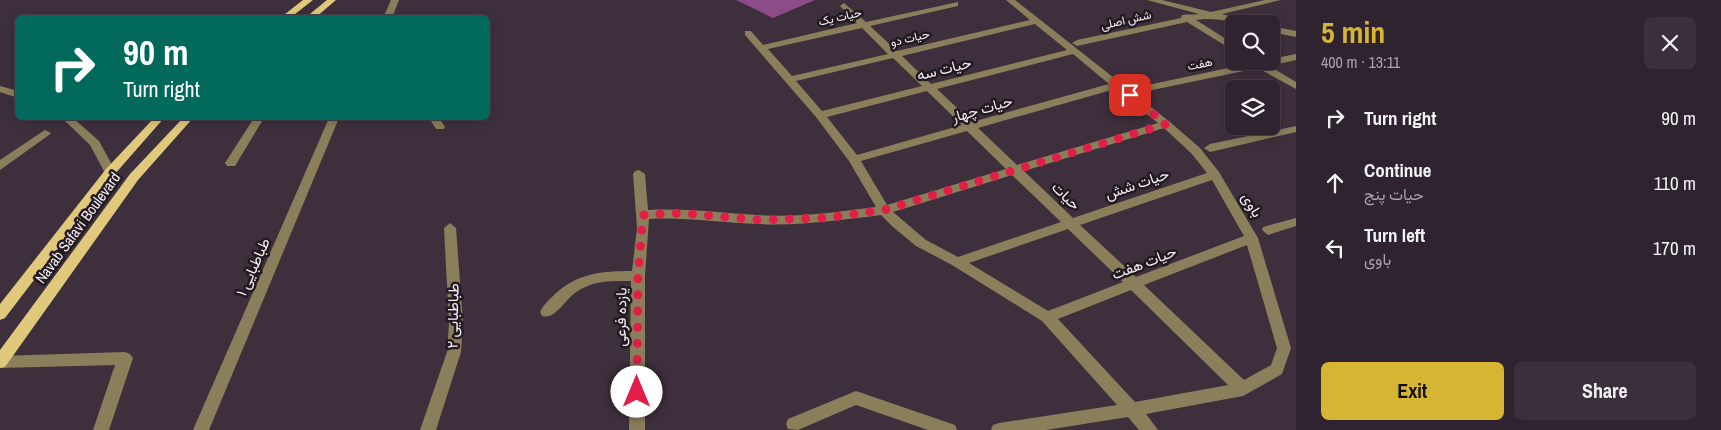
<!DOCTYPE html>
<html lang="en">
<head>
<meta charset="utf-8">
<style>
	:root { --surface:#2e232e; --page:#3a2f3a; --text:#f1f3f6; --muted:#a7a4aa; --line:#49404a; --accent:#d6b534 }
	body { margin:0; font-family:"Archivo Narrow",Vazirmatn,sans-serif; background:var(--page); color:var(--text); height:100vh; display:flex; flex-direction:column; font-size:19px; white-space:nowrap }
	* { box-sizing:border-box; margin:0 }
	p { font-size:16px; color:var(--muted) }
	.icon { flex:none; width:28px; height:28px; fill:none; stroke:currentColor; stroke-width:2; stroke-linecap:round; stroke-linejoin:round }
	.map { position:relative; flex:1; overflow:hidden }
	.sheet { display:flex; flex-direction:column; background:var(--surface); width:425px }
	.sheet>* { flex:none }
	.hud { position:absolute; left:15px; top:15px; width:475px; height:105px; border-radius:8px; box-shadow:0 2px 12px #0003,0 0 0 1px var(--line); background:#00695c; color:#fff; overflow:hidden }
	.buttons { position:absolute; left:1225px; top:15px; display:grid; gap:10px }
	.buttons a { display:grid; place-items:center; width:55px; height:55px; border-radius:8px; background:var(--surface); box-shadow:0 2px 12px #0003,0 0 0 1px var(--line); font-size:25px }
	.pin { position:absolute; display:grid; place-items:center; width:42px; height:42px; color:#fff; margin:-21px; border-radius:10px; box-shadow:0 2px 8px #0006 }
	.me { position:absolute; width:55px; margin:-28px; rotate:0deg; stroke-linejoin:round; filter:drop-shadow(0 0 4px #0008) }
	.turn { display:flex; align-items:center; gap:18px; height:105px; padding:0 25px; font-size:22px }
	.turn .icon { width:65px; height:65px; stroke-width:2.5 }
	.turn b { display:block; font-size:35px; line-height:42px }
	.round { display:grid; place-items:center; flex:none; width:52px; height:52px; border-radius:8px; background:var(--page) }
	.summary { display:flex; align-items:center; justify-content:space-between; height:85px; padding:0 25px }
	h1 { font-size:30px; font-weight:700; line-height:38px; color:var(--accent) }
	.action { display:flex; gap:10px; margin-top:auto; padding:10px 25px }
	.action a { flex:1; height:58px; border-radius:8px; background:var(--accent); color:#111; font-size:20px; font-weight:700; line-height:58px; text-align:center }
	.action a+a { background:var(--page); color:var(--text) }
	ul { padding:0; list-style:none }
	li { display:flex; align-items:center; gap:15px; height:65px; padding:0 25px }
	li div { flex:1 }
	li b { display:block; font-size:19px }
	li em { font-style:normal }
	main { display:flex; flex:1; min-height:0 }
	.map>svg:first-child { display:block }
	.building { fill:#8c4b89 }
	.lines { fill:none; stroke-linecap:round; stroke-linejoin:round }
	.minor { fill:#8a7f5a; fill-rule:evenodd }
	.major { fill:#e0c97a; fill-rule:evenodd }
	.route { stroke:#e11d48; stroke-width:9; stroke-dasharray:0 16.2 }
	.labels { text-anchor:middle; stroke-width:5; stroke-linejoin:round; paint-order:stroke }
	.far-street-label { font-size:12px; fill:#f7edf5; stroke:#211a20 }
	.street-label { font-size:15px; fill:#f7edf5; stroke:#211a20 }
</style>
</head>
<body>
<main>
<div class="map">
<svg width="1296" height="430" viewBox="0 0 1296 430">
	<rect width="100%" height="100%" fill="#3e2f3d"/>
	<path class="building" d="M736,0H815L773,18Z"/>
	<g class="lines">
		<g class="minor">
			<path d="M391,0H399L392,18H383Z"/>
			<path d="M1006,0H1015L1170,122L1200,148L1219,172L1258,238L1291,348L1282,374L1243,396L1146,414L1158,430H1139L1128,417L1046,430H991L993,425L999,423L1117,405L1042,321L952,265L916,246L893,227L881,215C841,220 800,226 759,224C722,223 686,217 649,219L645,276V430H629L631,281C611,281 592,280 575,293C565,300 555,320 542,316L540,312C543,305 550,299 555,294C578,273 602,271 632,271L637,228L633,174L635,171L639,170L645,174L648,210C685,208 721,213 758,215C797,218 837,212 876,207L849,161L816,117L745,35V31H751L763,45L857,23L840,6L844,3L866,22L958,2V6L870,26L897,51L1030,20ZM1035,24L1067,50L931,84L902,56ZM862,28L888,54L792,76L768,49ZM1073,54L1109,84L972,122L937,89ZM893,58L922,86L822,111L796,81ZM1115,89L1158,123L1017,165L978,128ZM927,91L962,125L857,155L827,117ZM1164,128L1192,154L1207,173L1073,218L1024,171ZM967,131L1006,169L887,205L861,161ZM1012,175L1061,222L958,257L926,240L893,212ZM1212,180L1244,236L1136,277L1080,225ZM1068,229L1123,282L1048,311L969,263ZM1247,245L1277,348L1271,365L1244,380L1144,285ZM1131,290L1228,385L1135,402L1058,319Z"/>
			<path d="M1147,0H1162L1211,12L1265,0H1281L1222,14L1255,24C1234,24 1217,16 1196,20L1234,44V51L1187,22L1077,46L1072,43L1077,40L1181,18L1182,15C1187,14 1193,15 1199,14Z"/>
			<path d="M1271,26L1296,31V37L1271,32Z"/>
			<path d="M1296,54V60L1269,66L1296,82V89L1258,68L1138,93L1133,90L1138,87L1252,63L1253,61H1271V59Z"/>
			<path d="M0,86L18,91V98L0,92Z"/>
			<path d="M62,118H73L99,141L116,172L114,175H106L90,145Z"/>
			<path d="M254,118H264L235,166H227L225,163Z"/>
			<path d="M329,118H339L209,430H193Z"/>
			<path d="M429,118H439L445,127L444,129H436Z"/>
			<path d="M1296,126V132L1210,152L1204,148L1210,144Z"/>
			<path d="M45,130L51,133L49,135L0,170V160Z"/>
			<path d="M1296,218V226L1268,235L1262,230L1263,227Z"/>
			<path d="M450,223L456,228L463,323L461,352L436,430H420L447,352L449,323L444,228Z"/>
			<path d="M125,352L130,354L133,358L109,430H93L115,365L0,368V356Z"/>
			<path d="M856,391L955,425L957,430H928L856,405L798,430L788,429L786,424L788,419Z"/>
		</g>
		<g class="major">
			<path d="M303,0H313L290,18H280Z"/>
			<path d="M327,0H336L315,18H305Z"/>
			<path d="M154,118H164L114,175L5,318L0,320V304L106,169Z"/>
			<path d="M183,118H193L138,180L5,367L0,368V350L130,174Z"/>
		</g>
	</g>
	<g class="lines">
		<path class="route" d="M637,392L638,276L643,215L680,213L760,220L825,218L884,210L1166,124L1130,95"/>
	</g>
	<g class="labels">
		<g class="far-street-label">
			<text transform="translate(840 17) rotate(-13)" y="4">حیات یک</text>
			<text transform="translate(1126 20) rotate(-13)" y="4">شش اصلی</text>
			<text transform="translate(910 38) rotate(-13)" y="4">حیات دو</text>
			<text transform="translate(1200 64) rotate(-11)" y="4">هفت</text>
		</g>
		<g class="street-label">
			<text transform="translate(944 69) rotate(-14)" y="5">حیات سه</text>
			<text transform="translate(982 109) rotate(-16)" y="5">حیات چهار</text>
			<text transform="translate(1137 184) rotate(-19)" y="5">حیات شش</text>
			<text transform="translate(1066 196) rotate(44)" y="5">حیات</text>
			<text transform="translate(1252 205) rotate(59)" y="5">باوی</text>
			<text transform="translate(78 228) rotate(-54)" y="5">Navab Safavi Boulevard</text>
			<text transform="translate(1144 263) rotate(-21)" y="5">حیات هفت</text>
			<text transform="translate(253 267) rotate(-66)" y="5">طباطبایی ۱</text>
			<text transform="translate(453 316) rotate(-89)" y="5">طباطبایی ۲</text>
			<text transform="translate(621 317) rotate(-89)" y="5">یازده فرعی</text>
		</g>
	</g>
</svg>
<div class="buttons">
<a><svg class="icon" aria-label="search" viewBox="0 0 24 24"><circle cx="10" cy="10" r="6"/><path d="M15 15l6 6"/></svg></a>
<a><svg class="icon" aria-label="layers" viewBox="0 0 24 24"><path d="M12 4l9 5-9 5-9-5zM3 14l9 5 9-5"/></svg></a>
</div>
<div class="pin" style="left:1130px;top:95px;background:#d93025"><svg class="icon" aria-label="arrive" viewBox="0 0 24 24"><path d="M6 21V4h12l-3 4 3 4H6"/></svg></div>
<svg class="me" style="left:637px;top:392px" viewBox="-20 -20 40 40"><circle r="19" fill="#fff"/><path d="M0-13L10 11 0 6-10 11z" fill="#e11d48"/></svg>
<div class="hud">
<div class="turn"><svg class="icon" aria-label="right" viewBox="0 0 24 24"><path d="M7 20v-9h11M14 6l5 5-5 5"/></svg><div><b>90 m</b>Turn right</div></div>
</div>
</div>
<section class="sheet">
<div class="summary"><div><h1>5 min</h1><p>400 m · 13:11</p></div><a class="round"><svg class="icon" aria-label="close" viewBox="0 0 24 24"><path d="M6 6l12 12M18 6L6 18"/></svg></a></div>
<ul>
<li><svg class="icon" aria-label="right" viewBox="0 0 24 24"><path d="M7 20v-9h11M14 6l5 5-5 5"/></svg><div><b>Turn right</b></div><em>90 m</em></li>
<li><svg class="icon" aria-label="ahead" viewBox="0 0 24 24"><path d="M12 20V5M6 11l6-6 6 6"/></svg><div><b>Continue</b><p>حیات پنج</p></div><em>110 m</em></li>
<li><svg class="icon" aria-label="left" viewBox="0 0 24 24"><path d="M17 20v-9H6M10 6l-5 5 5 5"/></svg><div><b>Turn left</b><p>باوی</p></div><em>170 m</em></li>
</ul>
<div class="action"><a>Exit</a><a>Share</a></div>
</section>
</main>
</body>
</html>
